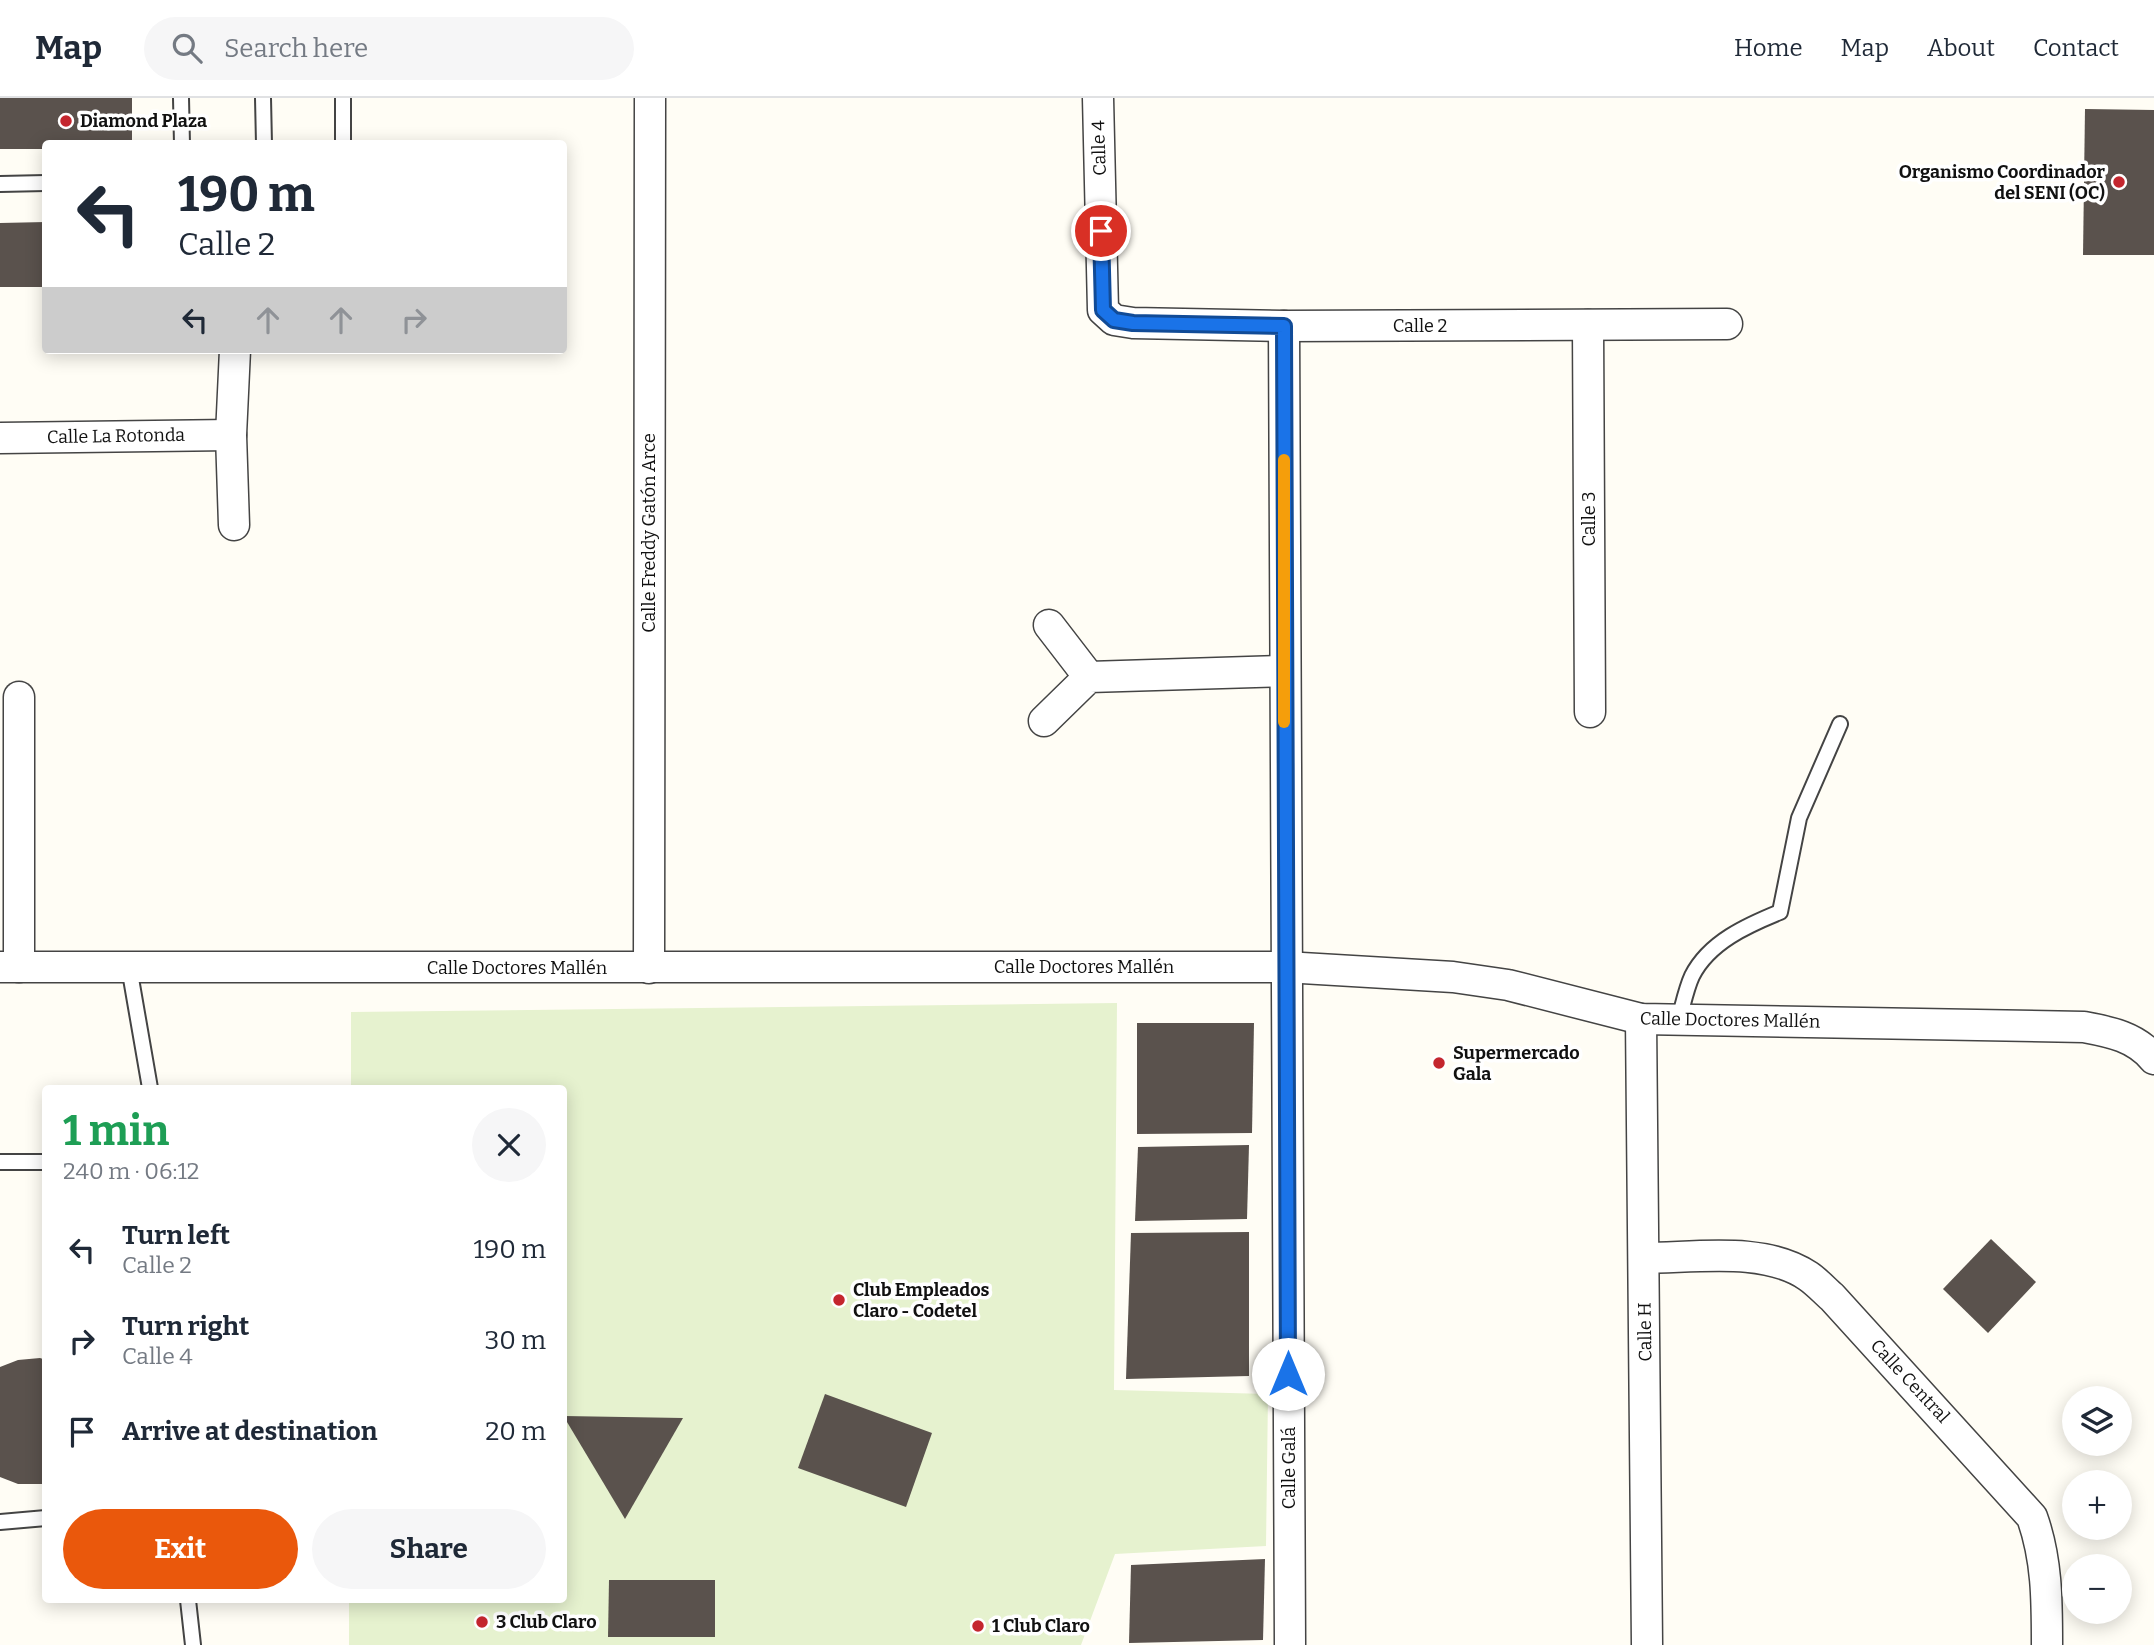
<!DOCTYPE html>
<html lang="en">
<head>
<meta charset="utf-8">
<style>
	:root { --surface:#fff; --page:#f6f6f7; --text:#1f2937; --muted:#747a83; --line:#e0e1e3; --accent:#ea580c }
	body { margin:0; font-family:Bitter,serif; background:var(--page); color:var(--text); height:100vh; display:flex; flex-direction:column; font-size:26px; white-space:nowrap }
	* { box-sizing:border-box; margin:0 }
	p { font-size:23px; color:var(--muted) }
	.icon { flex:none; width:38px; height:38px; fill:none; stroke:currentColor; stroke-width:2; stroke-linecap:round; stroke-linejoin:round }
	.map { position:relative; flex:1; overflow:hidden }
	.drawer { position:absolute; left:42px; top:987px; width:525px; height:518px; display:flex; flex-direction:column; background:var(--surface); border-radius:7px; box-shadow:0 4px 18px #0003 }
	.drawer>* { flex:none }
	.banner { position:absolute; left:42px; top:42px; width:525px; height:214px; border-radius:7px; box-shadow:0 4px 18px #0003; background:#fff; color:var(--text); overflow:hidden }
	.fabs { position:absolute; left:2062px; top:1288px; display:grid; gap:14px }
	.fabs a { display:grid; place-items:center; width:70px; height:70px; border-radius:50%; background:var(--surface); box-shadow:0 4px 18px #0003; font-size:35px }
	.pin { position:absolute; display:grid; place-items:center; width:60px; height:60px; color:#fff; margin:-30px; border:4px solid #fff; border-radius:50%; box-shadow:0 2px 7px #0007 }
	.me { position:absolute; width:77px; margin:-38px; rotate:0deg; stroke-linejoin:round; filter:drop-shadow(0 0 5px #0008) }
	.turn { display:flex; align-items:center; gap:24px; height:147px; padding:0 21px; font-size:32px }
	.turn .icon { width:91px; height:91px; stroke-width:2.5 }
	.turn b { display:block; font-size:49px; line-height:60px }
	.lanes { display:flex; align-items:center; height:66px; padding:0 21px; background:#0003; justify-content:center; gap:35px; direction:ltr }
	.lanes .off { opacity:.35 }
	.round { display:grid; place-items:center; flex:none; width:74px; height:74px; border-radius:37px; background:var(--page) }
	.summary { display:flex; align-items:center; justify-content:space-between; height:119px; padding:0 21px }
	h1 { font-size:42px; font-weight:700; line-height:52px; color:#1e9e55 }
	.primary-button { display:flex; gap:14px; margin-top:auto; padding:14px 21px }
	.primary-button a { flex:1; height:80px; border-radius:42px; background:var(--accent); color:#fff; font-size:28px; font-weight:700; line-height:80px; text-align:center }
	.primary-button a+a { background:var(--page); color:var(--text) }
	ul { padding:0; list-style:none }
	li { display:flex; align-items:center; gap:21px; height:91px; padding:0 21px }
	li div { flex:1 }
	li b { display:block; font-size:26px }
	li em { font-style:normal }
	header { display:flex; align-items:center; gap:42px; box-sizing:border-box; height:98px; padding:0 35px; background:var(--surface); border-bottom:2px solid var(--line) }
	header strong { font-size:33px }
	nav { display:flex; gap:38px; margin-inline-start:auto; font-size:24px }
	.search { width:490px; height:63px; background:var(--page); display:flex; align-items:center; gap:18px; box-sizing:border-box; padding:0 24px; border-radius:38px; color:var(--muted); font-size:26px }
	.map>svg:first-child { display:block }
	.pitch { fill:#e6f2cf }
	.building { fill:#5a524d }
	.lines { fill:none; stroke-linecap:round; stroke-linejoin:round }
	.lane-casing { stroke:#444; stroke-width:18 }
	.street-casing { stroke:#444; stroke-width:33 }
	.lane { stroke:#fff; stroke-width:14 }
	.street { stroke:#fff; stroke-width:30 }
	.route-casing { stroke:#114b97; stroke-width:18 }
	.route { stroke:#1a73e8; stroke-width:12 }
	.slow { stroke:#f59e0b; stroke-width:12 }
	.poi-dot { fill:#c4262e; stroke:#fff; stroke-width:2.5 }
	.labels { text-anchor:middle; stroke-width:7; stroke-linejoin:round; paint-order:stroke }
	.poi-label { font-size:18px; font-weight:bold; fill:#111; stroke:#fff; text-anchor:start }
	.street-label { font-size:18px; fill:#111; stroke:#fff }
</style>
</head>
<body>
<header>
<strong>Map</strong>
<div class="search"><svg class="icon" aria-label="search" viewBox="0 0 24 24"><circle cx="10" cy="10" r="6"/><path d="M15 15l6 6"/></svg>Search here</div>
<nav><a>Home</a><a>Map</a><a>About</a><a>Contact</a></nav>
</header>
<div class="map">
<svg width="2154" height="1547" viewBox="0 0 2154 1547">
	<rect width="100%" height="100%" fill="#fffdf5"/>
	<path class="pitch" d="M1117,905L1114,1292L1268,1296L1266,1448L1115,1456L1081,1547H349V1502H564V990H351V914Z"/>
	<g class="building">
		<path d="M0,0H132V46H46V51H0Z"/>
		<path d="M2085,11L2154,12V157H2083Z"/>
		<path d="M46,124V189H0V125Z"/>
		<path d="M1137,925H1254L1252,1035L1137,1036Z"/>
		<path d="M1249,1047L1247,1121L1135,1123L1138,1049Z"/>
		<path d="M1249,1134V1278L1126,1281L1131,1135Z"/>
		<path d="M1991,1141L2036,1184L1988,1235L1943,1191Z"/>
		<path d="M40,1260L46,1262V1386H18L0,1379V1269L18,1262Z"/>
		<path d="M825,1296L932,1335L906,1409L798,1370Z"/>
		<path d="M564,1318L683,1320L625,1421L564,1319Z"/>
		<path d="M1265,1461L1263,1542L1129,1545L1131,1467Z"/>
		<path d="M609,1482H715V1539H608Z"/>
	</g>
	<g class="lines">
		<g class="lane-casing">
			<g id="lane">
				<path d="M181,0L182,46"/>
				<path d="M263,0L264,46"/>
				<path d="M343,0V46"/>
				<path d="M0,86L46,85"/>
				<path d="M129,869L150,990"/>
				<path d="M1679,921C1683,907 1686,891 1692,878C1709,844 1748,827 1780,814L1799,720L1840,626"/>
				<path d="M0,1064H46"/>
				<path d="M0,1424L46,1420"/>
				<path d="M188,1502L193,1547"/>
			</g>
		</g>
		<g class="street-casing">
			<g id="street">
				<path d="M1098,0L1103,212L1114,222L1133,225L1284,228L1727,226"/>
				<path d="M1588,227L1590,614"/>
				<path d="M1284,228L1290,1547"/>
				<path d="M0,340L231,337"/>
				<path d="M234,427L231,337L235,252"/>
				<path d="M1049,527L1089,579"/>
				<path d="M19,599V869"/>
				<path d="M1044,623L1089,579L1284,573"/>
				<path d="M0,869H1285L1453,879L1508,887L1641,921L2084,929C2111,934 2136,939 2154,961"/>
				<path d="M649,870L650,0"/>
				<path d="M1641,921L1647,1547"/>
				<path d="M1644,1160C1694,1160 1764,1148 1808,1178C1817,1184 1825,1193 1832,1199L2032,1419C2047,1461 2047,1502 2047,1547"/>
			</g>
		</g>
		<use href="#lane" class="lane"/>
		<use href="#street" class="street"/>
	</g>
	<g class="lines">
		<g class="route-casing">
			<path id="route" d="M1101,133L1103,212L1114,222L1133,225L1284,228L1288,1276"/>
		</g>
		<use href="#route" class="route"/>
		<path class="slow" d="M1284,362V624"/>
	</g>
	<g class="poi-dot">
		<circle cx="66" cy="23" r="7"/>
		<circle cx="2119" cy="84" r="7"/>
		<circle cx="1439" cy="965" r="7"/>
		<circle cx="839" cy="1202" r="7"/>
		<circle cx="482" cy="1524" r="7"/>
		<circle cx="978" cy="1528" r="7"/>
	</g>
	<g class="labels">
		<g class="poi-label">
			<text x="80" y="29">Diamond Plaza</text>
			<text x="2105" y="80" text-anchor="end">Organismo Coordinador<tspan x="2105" dy="21">del SENI (OC)</tspan></text>
			<text x="1453" y="961">Supermercado<tspan x="1453" dy="21">Gala</tspan></text>
			<text x="853" y="1198">Club Empleados<tspan x="853" dy="21">Claro - Codetel</tspan></text>
			<text x="496" y="1530">3 Club Claro</text>
			<text x="992" y="1534">1 Club Claro</text>
		</g>
		<g class="street-label">
			<text transform="translate(1099 50) rotate(-92)" y="6">Calle 4</text>
			<text x="1420" y="234">Calle 2</text>
			<text transform="translate(116 338) rotate(-1)" y="6">Calle La Rotonda</text>
			<text transform="translate(1589 421) rotate(-90)" y="6">Calle 3</text>
			<text transform="translate(649 435) rotate(-90)" y="6">Calle Freddy Gatón Arce</text>
			<text x="1084" y="875">Calle Doctores Mallén</text>
			<text x="517" y="876">Calle Doctores Mallén</text>
			<text transform="translate(1730 922) rotate(1)" y="6">Calle Doctores Mallén</text>
			<text transform="translate(1645 1234) rotate(-91)" y="6">Calle H</text>
			<text transform="translate(1910 1283) rotate(47)" y="6">Calle Central</text>
			<text transform="translate(1289 1370) rotate(-90)" y="6">Calle Galá</text>
		</g>
	</g>
</svg>
<div class="fabs">
<a><svg class="icon" aria-label="layers" viewBox="0 0 24 24"><path d="M12 4l9 5-9 5-9-5zM3 14l9 5 9-5"/></svg></a>
<a>+</a>
<a>−</a>
</div>
<div class="pin" style="left:1101px;top:133px;background:#d93025"><svg class="icon" aria-label="arrive" viewBox="0 0 24 24"><path d="M6 21V4h12l-3 4 3 4H6"/></svg></div>
<svg class="me" style="left:1288px;top:1276px" viewBox="-20 -20 40 40"><circle r="19" fill="#fff"/><path d="M0-13L10 11 0 6-10 11z" fill="#1a73e8"/></svg>
<div class="banner">
<div class="turn"><svg class="icon" aria-label="left" viewBox="0 0 24 24"><path d="M17 20v-9H6M10 6l-5 5 5 5"/></svg><div><b>190 m</b>Calle 2</div></div>
<div class="lanes"><svg class="icon" aria-label="left" viewBox="0 0 24 24"><path d="M17 20v-9H6M10 6l-5 5 5 5"/></svg><svg class="icon off" aria-label="ahead" viewBox="0 0 24 24"><path d="M12 20V5M6 11l6-6 6 6"/></svg><svg class="icon off" aria-label="ahead" viewBox="0 0 24 24"><path d="M12 20V5M6 11l6-6 6 6"/></svg><svg class="icon off" aria-label="right" viewBox="0 0 24 24"><path d="M7 20v-9h11M14 6l5 5-5 5"/></svg></div>
</div>
<section class="drawer">
<div class="summary"><div><h1>1 min</h1><p>240 m · 06:12</p></div><a class="round"><svg class="icon" aria-label="close" viewBox="0 0 24 24"><path d="M6 6l12 12M18 6L6 18"/></svg></a></div>
<ul>
<li><svg class="icon" aria-label="left" viewBox="0 0 24 24"><path d="M17 20v-9H6M10 6l-5 5 5 5"/></svg><div><b>Turn left</b><p>Calle 2</p></div><em>190 m</em></li>
<li><svg class="icon" aria-label="right" viewBox="0 0 24 24"><path d="M7 20v-9h11M14 6l5 5-5 5"/></svg><div><b>Turn right</b><p>Calle 4</p></div><em>30 m</em></li>
<li><svg class="icon" aria-label="arrive" viewBox="0 0 24 24"><path d="M6 21V4h12l-3 4 3 4H6"/></svg><div><b>Arrive at destination</b></div><em>20 m</em></li>
</ul>
<div class="primary-button"><a>Exit</a><a>Share</a></div>
</section>
</div>
</body>
</html>
